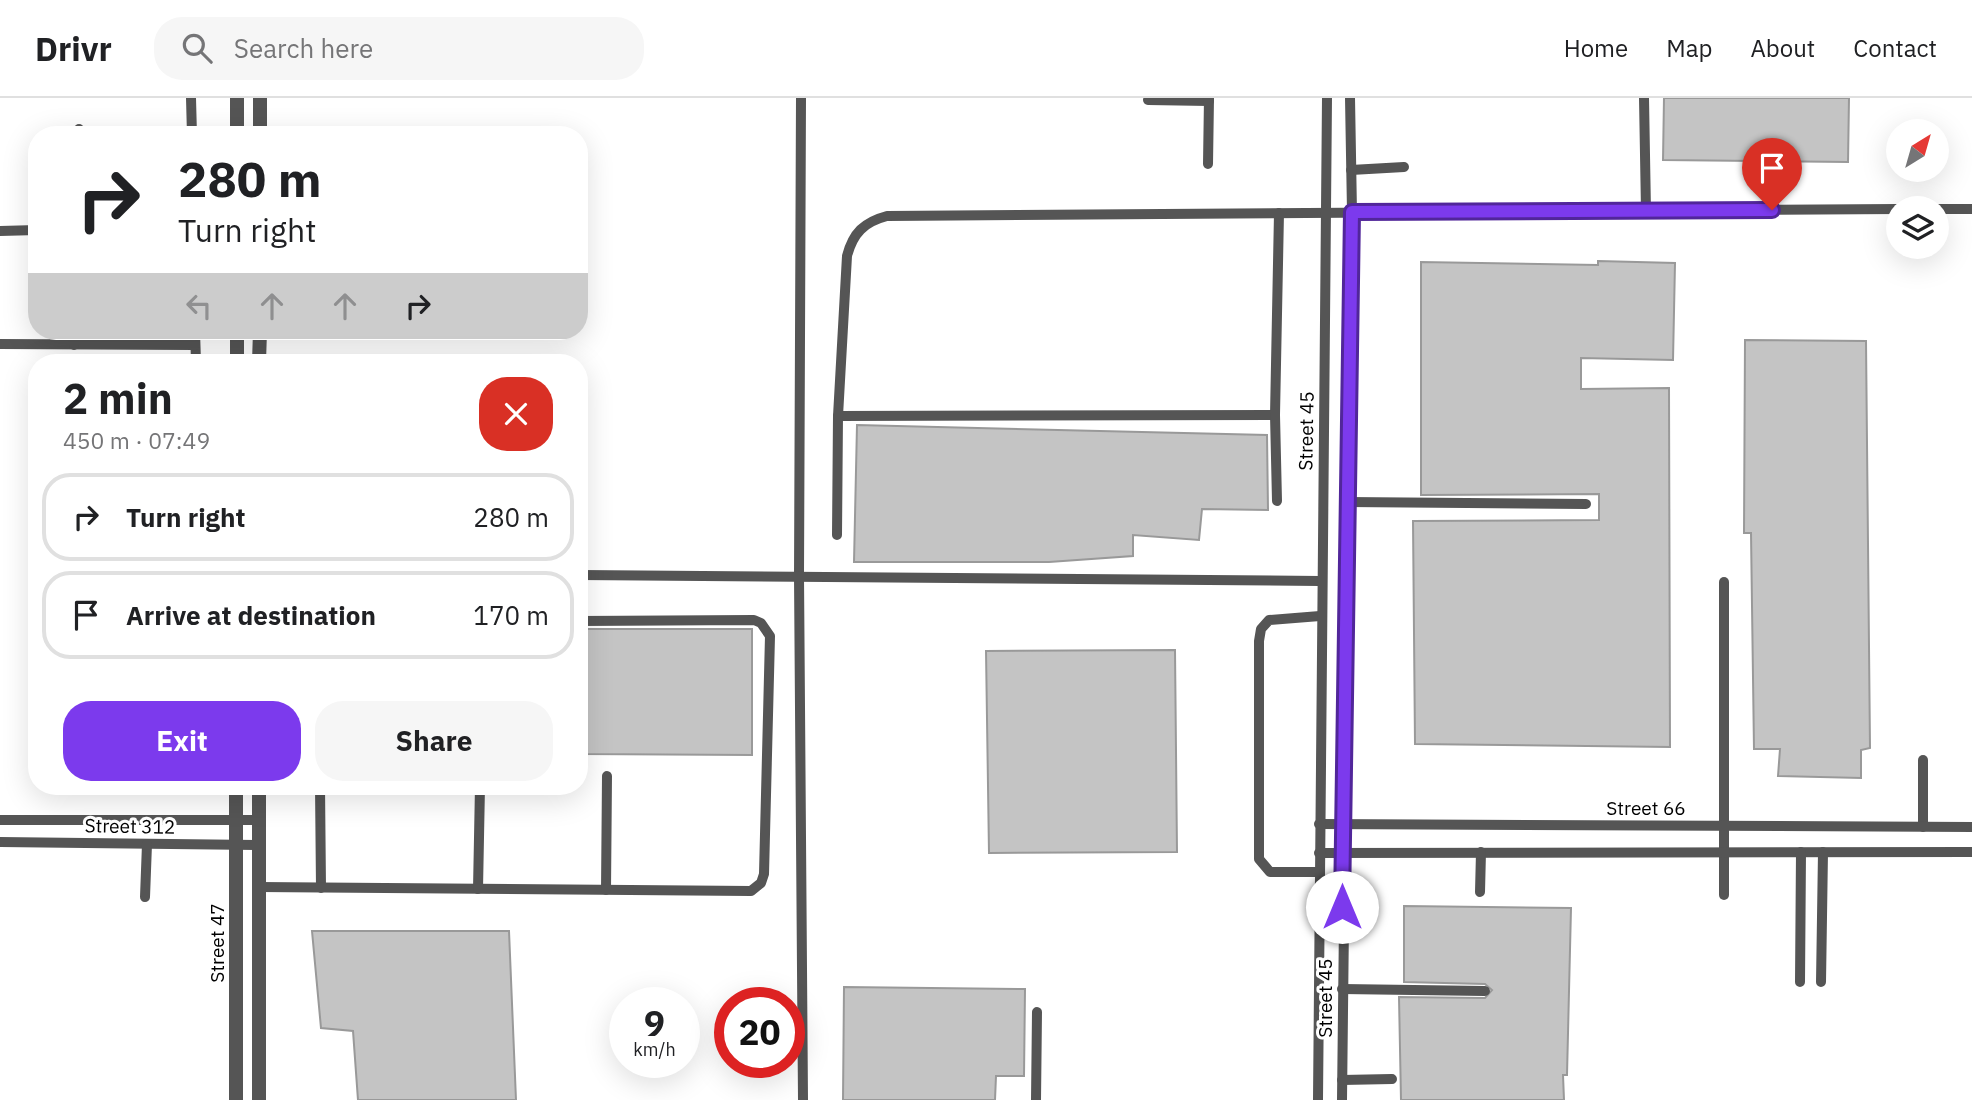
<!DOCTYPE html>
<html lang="en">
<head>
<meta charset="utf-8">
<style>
	:root { --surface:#fff; --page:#f6f6f6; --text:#202124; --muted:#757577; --line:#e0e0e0; --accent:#7c3aed }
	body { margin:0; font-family:"IBM Plex Sans",sans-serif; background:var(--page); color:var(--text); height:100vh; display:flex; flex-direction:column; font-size:26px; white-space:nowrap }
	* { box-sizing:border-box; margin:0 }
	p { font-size:23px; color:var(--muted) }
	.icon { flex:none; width:38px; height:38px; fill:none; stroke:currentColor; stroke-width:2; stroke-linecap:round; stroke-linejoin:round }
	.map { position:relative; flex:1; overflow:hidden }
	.panel { position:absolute; left:28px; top:256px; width:560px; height:441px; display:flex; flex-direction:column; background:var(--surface); border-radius:28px; box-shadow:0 7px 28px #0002 }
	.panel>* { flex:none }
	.guide { position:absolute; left:28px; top:28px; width:560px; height:214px; border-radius:28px; box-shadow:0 7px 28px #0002; background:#fff; color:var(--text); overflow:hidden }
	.needle { width:46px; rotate:37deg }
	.tools { position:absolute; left:1886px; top:21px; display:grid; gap:14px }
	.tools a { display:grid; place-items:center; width:63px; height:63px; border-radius:50%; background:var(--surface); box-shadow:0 7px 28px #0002; font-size:35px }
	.speed { position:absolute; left:609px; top:889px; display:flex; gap:14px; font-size:35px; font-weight:700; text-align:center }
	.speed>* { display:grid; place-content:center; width:91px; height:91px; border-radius:50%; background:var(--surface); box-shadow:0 7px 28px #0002; line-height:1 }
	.speed small { font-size:18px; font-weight:400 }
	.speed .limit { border:10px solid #d22; background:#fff; color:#111 }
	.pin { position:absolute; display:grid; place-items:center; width:60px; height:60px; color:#fff; margin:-72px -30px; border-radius:50% 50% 50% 0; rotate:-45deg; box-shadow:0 0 7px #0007 }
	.pin .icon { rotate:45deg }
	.me { position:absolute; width:77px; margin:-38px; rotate:0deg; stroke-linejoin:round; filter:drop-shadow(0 0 5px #0008) }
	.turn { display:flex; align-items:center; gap:24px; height:147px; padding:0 35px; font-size:32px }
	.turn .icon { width:91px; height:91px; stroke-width:2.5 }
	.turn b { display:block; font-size:49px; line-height:60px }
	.lanes { display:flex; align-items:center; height:66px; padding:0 35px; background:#0003; justify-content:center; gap:35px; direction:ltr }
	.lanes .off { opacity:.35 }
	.round { display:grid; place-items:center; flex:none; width:74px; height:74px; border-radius:28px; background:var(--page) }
	.head { display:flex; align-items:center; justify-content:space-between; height:119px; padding:0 35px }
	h1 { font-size:42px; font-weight:700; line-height:52px }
	.button { display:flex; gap:14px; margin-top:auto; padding:14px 35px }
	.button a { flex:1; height:80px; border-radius:28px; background:var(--accent); color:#fff; font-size:28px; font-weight:700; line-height:80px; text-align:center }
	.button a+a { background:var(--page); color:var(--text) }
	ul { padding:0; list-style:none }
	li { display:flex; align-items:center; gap:21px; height:88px; margin:0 14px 10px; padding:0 21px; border:4px solid var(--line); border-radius:28px }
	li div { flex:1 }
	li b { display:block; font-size:26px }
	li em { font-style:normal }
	header { display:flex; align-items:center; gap:42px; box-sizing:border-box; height:98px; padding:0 35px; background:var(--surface); border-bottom:2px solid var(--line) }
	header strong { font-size:33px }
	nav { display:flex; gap:38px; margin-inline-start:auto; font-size:24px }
	.search { width:490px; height:63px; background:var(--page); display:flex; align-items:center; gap:18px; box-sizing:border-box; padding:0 24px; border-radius:28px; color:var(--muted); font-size:26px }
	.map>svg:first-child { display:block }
	.building { fill:#c4c4c4; stroke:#999; stroke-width:2 }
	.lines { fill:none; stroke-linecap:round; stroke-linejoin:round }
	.lane { stroke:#555; stroke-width:10 }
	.street { stroke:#555; stroke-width:14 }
	.route-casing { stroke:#51269a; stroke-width:18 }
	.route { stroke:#7c3aed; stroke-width:12 }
	.labels { text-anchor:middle; stroke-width:6; stroke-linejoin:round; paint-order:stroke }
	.street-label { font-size:19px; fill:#000; stroke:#fff }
</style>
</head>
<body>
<header>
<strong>Drivr</strong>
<div class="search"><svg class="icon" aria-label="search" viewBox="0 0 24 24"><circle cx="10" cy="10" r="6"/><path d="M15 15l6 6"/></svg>Search here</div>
<nav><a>Home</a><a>Map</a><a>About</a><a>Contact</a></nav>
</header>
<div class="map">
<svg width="1972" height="1002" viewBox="0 0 1972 1002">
	<rect width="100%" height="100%" fill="#fff"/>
	<g class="building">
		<path d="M1664,0H1849L1848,64L1663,62Z"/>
		<path d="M1598,163L1675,165L1673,262L1581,260V291L1669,290L1670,649L1415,646L1413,423L1599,422V396L1421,397V164L1598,167Z"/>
		<path d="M1745,242L1866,243L1870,650L1861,652V680L1778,678L1780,651H1754L1751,435H1744Z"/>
		<path d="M857,327L1267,337L1268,412L1202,411L1199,442L1133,437V458L1049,464H854Z"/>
		<path d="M579,531H752V657L579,656Z"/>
		<path d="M1175,552L1177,754L989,755L986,553Z"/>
		<path d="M1404,808L1571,810L1567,977H1563L1564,1002H1401L1399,899L1485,900L1492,892L1485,886L1404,884Z"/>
		<path d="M312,833H509L516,1002H358L353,933L321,930Z"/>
		<path d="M844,889L1025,891L1024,978H996L995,1002H843Z"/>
	</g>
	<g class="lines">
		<g class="lane">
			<path d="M191,0L192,37"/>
			<path d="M801,0L799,478L803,1002"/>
			<path d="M1644,0L1646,113"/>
			<path d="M1148,2L1209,3"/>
			<path d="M79,37V31"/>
			<path d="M1208,66L1209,0"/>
			<path d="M1351,72L1404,69"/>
			<path d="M1937,111H1972"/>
			<path d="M0,133L37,132"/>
			<path d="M195,233L196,264"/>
			<path d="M0,246L195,247"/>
			<path d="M74,247V233"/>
			<path d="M838,318L1275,317"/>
			<path d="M1277,403L1275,317L1279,115"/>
			<path d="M1347,404L1586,406"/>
			<path d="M837,437L838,318L847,158C853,135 864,124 887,118L1899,111"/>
			<path d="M579,477L1320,483"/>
			<path d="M1724,484V797"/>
			<path d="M1923,662V729"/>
			<path d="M320,688L321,790"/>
			<path d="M0,722H259"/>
			<path d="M1319,726L1972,729"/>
			<path d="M0,744L259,747"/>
			<path d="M1319,755L1972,754"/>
			<path d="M1319,774H1270L1259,761V543L1261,531L1269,522L1320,518"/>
			<path d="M259,789L751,793L761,785L764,776L770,538L761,525L754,522L579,523"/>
			<path d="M478,791L480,688"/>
			<path d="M606,792L607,678"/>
			<path d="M1480,794L1481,754"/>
			<path d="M145,799L147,746"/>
			<path d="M1800,884L1801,754"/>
			<path d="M1821,884L1823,754"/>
			<path d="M1342,891L1485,893"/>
			<path d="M1342,982L1392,981"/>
			<path d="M1036,1002L1037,914"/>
			<path d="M1318,1002L1327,0"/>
			<path d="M1342,1002L1352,114L1350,0"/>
		</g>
		<g class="street">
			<path d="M237,37V0"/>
			<path d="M260,37V0"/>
			<path d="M237,264V233"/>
			<path d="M259,264L260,233"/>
			<path d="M236,1002V688"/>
			<path d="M259,1002V688"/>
		</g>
	</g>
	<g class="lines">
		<g class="route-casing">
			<path id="route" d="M1342,809L1352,114L1772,112"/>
		</g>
		<use href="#route" class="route"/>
	</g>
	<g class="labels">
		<g class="street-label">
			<text transform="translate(1306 333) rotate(-89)" y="7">Street 45</text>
			<text x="1646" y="717">Street 66</text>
			<text transform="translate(130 728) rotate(1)" y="7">Street 312</text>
			<text transform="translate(217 845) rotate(-90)" y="7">Street 47</text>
			<text transform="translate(1325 900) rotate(-90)" y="7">Street 45</text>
		</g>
	</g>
</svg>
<div class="tools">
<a><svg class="needle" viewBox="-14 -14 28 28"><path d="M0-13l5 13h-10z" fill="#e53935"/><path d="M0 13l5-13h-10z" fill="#757577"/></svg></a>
<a><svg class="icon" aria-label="layers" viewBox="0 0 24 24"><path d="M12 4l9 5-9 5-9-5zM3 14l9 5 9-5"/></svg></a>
</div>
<div class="speed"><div>9<small>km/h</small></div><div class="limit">20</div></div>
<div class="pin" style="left:1772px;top:112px;background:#d93025"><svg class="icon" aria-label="arrive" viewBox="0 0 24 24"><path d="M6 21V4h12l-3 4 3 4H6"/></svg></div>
<svg class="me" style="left:1342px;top:809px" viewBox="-20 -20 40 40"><circle r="19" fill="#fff"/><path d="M0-13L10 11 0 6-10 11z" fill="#7c3aed"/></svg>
<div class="guide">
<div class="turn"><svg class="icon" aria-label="right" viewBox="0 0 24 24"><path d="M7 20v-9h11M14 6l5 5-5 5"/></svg><div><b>280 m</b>Turn right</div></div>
<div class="lanes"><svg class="icon off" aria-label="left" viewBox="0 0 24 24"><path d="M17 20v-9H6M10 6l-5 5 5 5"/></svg><svg class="icon off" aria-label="ahead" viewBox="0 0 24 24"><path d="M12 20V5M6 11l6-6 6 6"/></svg><svg class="icon off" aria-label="ahead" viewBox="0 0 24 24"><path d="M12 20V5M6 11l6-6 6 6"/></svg><svg class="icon" aria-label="right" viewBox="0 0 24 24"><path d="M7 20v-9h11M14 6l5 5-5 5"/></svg></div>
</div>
<section class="panel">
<div class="head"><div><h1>2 min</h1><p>450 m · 07:49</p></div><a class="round" style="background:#d93025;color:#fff"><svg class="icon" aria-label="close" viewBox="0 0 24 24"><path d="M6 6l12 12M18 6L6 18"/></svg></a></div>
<ul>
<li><svg class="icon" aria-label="right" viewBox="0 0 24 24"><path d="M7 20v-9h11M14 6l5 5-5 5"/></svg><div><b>Turn right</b></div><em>280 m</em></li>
<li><svg class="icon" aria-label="arrive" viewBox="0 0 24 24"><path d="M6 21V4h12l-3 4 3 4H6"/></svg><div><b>Arrive at destination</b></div><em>170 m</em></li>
</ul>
<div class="button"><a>Exit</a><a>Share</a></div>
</section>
</div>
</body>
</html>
